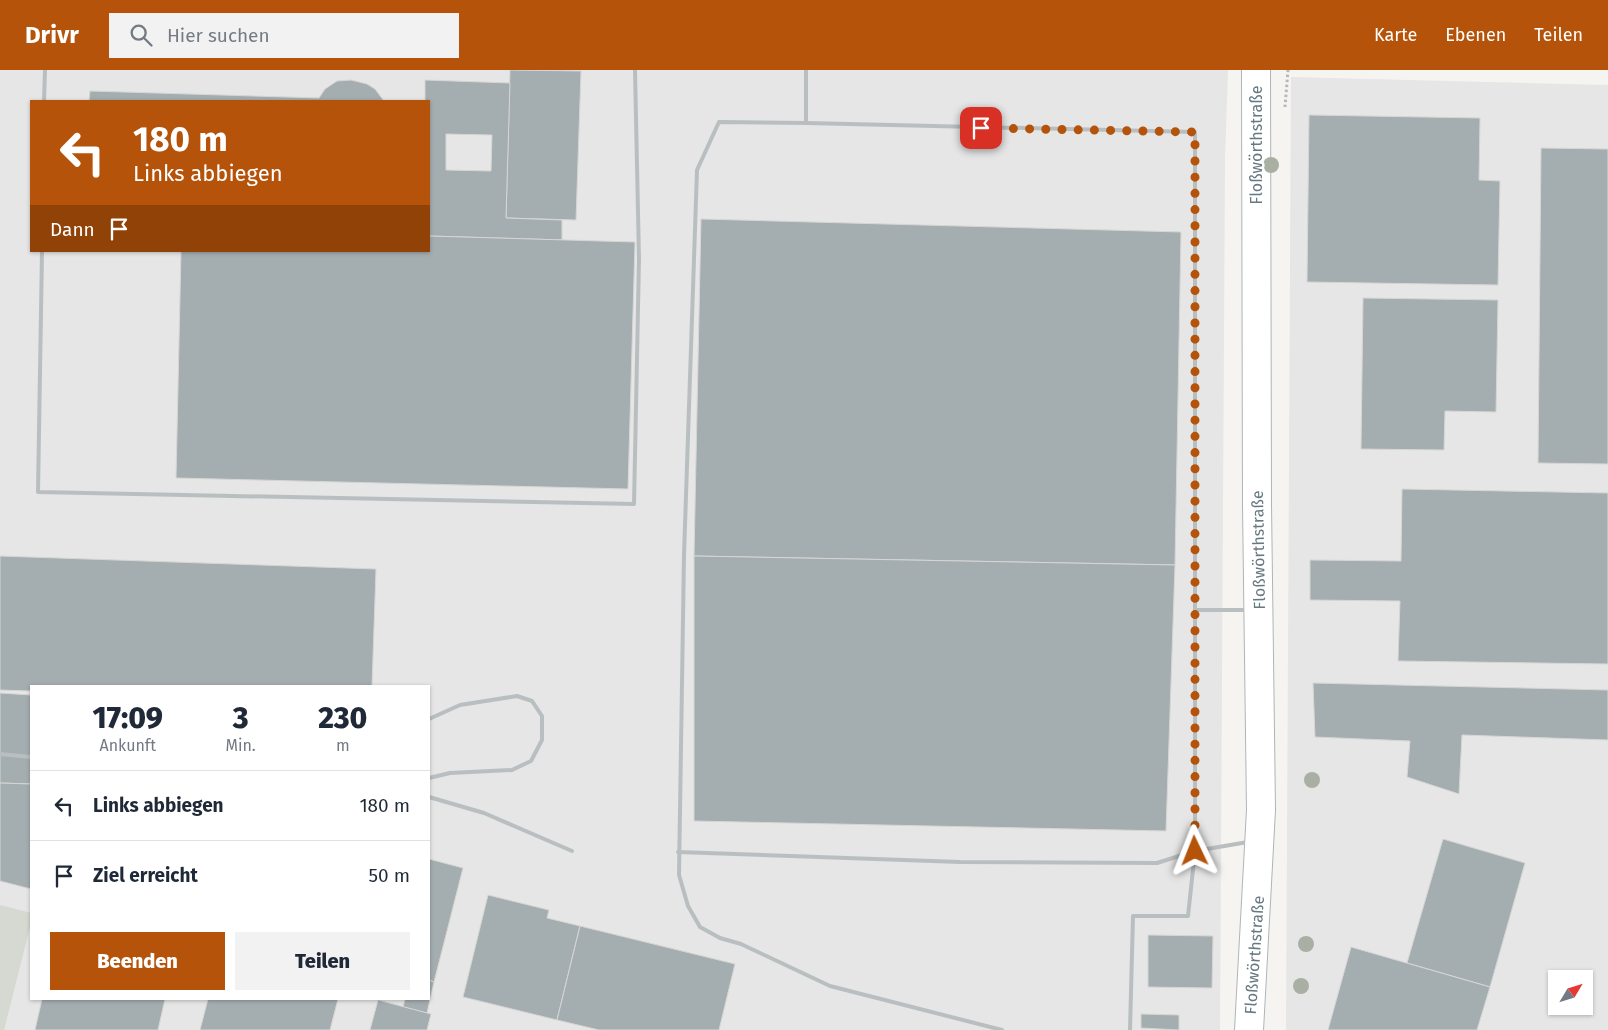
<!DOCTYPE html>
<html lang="de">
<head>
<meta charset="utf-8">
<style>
	:root { --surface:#fff; --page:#f2f2f3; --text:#1f2937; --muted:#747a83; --line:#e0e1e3; --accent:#b45309 }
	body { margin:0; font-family:"Fira Sans",sans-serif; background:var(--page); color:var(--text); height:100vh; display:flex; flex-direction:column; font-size:19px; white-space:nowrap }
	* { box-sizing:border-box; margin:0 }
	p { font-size:16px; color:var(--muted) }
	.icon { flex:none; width:28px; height:28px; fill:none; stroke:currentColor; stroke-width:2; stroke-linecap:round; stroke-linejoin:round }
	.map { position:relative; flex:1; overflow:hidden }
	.drawer { position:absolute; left:30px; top:615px; width:400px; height:315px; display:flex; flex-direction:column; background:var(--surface); border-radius:0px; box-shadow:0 1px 4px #0004 }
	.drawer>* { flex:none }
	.banner { position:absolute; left:30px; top:30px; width:400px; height:152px; border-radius:0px; box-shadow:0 1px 4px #0004; background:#b45309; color:#fff; overflow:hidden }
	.needle { width:32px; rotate:52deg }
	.tools { position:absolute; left:1548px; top:900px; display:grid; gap:10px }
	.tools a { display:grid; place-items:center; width:45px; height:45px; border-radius:0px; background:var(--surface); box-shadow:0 1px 4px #0004; font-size:25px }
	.pin { position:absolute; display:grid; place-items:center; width:42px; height:42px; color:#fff; margin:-21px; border-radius:10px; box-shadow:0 2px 8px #0006 }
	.me { position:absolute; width:55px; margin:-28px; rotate:358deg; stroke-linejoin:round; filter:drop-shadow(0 0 4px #0008) }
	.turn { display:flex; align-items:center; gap:18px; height:105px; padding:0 20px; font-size:22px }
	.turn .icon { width:65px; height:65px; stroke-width:2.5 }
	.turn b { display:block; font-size:35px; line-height:42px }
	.then { display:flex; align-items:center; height:48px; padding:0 20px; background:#0003; gap:10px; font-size:19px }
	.eta { display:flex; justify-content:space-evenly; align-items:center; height:85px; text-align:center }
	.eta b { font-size:30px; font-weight:800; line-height:35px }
	.action { display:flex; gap:10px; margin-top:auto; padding:10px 20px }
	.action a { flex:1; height:58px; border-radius:0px; background:var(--accent); color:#fff; font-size:20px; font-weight:800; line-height:58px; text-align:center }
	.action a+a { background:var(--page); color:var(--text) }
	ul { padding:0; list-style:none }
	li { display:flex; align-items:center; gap:15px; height:70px; padding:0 20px; border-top:1px solid var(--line) }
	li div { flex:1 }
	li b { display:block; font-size:19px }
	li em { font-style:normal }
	header { display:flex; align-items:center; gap:30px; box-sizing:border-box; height:70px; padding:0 25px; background:var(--accent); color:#fff }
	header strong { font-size:24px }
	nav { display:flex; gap:28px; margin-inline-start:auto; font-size:18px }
	.search { width:350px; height:45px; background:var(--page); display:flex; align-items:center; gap:12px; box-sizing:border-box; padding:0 18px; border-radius:0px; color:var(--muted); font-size:19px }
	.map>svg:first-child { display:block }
	.built { fill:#e5e6e5; fill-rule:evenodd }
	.green { fill:#d5d9d1 }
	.building { fill:#a4adb0; stroke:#d6d6d4; fill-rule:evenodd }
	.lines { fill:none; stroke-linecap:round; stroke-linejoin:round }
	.secondary-casing { stroke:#aeb5b8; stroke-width:30 }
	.path { stroke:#b4b8ba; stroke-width:3; stroke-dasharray:2.5 2.5; stroke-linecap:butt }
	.lane { stroke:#b9bfc1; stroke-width:4 }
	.secondary { stroke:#fff; stroke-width:28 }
	.tree { fill:#a9b0a3 }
	.route { stroke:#b45309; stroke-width:9; stroke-dasharray:0 16.2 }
	.labels { text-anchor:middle; stroke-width:5; stroke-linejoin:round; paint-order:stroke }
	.street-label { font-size:16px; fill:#667880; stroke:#fff }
</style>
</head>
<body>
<header>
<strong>Drivr</strong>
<div class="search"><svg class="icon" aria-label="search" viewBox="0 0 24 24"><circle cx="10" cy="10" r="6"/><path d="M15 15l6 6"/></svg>Hier suchen</div>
<nav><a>Karte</a><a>Ebenen</a><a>Teilen</a></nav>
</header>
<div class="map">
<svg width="1608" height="960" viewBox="0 0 1608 960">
	<rect width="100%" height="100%" fill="#f5f4f1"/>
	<g class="built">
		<path d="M0,0H1228L1225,89L1220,960H0ZM31,31H429V181H31ZM31,616H429V929H31Z"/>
		<path d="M1291,7L1608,15V960H1286ZM1556,909H1584V936H1556Z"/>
	</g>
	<path class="green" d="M0,835L31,843V853L4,960H0Z"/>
	<g class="building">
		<path d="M510,0L581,1L576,150L506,148Z"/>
		<path d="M351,10L367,14L375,19L384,31H89L90,21L319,28L325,19L337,11Z"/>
		<path d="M425,10L510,13L506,148L562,150V170L429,166V31H425ZM446,64L492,65L491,101L446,100Z"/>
		<path d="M1309,45L1480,48L1479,110L1500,111L1498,215L1307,212Z"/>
		<path d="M1541,78L1608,79V394L1538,393Z"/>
		<path d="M701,149L1181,162L1175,495L694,486Z"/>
		<path d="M429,166L635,172L628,419L176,408L181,181H429Z"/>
		<path d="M1363,228L1498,230L1496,342L1445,341L1444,380L1361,379Z"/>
		<path d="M1402,419L1608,423V594L1398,591L1400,531L1310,530V490L1401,491Z"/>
		<path d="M0,486L376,499L372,616H31V621L0,620Z"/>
		<path d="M694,486L1175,495L1166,761L694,751Z"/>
		<path d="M1313,613L1608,620V670L1462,665L1459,724L1407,707L1410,671L1315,667Z"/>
		<path d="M0,623L31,625V714L0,713Z"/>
		<path d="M0,713L31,714V819L0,811Z"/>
		<path d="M1443,769L1525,793L1490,917L1407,893Z"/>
		<path d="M429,789L463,798L434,912L429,910Z"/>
		<path d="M488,825L549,840L547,848L580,856L557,950L463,927Z"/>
		<path d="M580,856L735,894L719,960H599L557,950Z"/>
		<path d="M1148,865L1213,866L1212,918L1148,917Z"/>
		<path d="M1351,877L1490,917L1477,960H1328Z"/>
		<path d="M429,910L434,912L427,943L403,937L405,929H429Z"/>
		<path d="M42,929H165L158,960H35Z"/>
		<path d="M208,929H338L330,960H200Z"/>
		<path d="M378,930L431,944L427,960H370Z"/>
		<path d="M1141,944L1179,945V960L1141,958Z"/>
	</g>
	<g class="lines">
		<g class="secondary-casing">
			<path id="secondary" d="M1249,960L1261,740L1257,434L1256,0"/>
		</g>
		<path class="path" d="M1285,37L1288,0"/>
		<g class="lane">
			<path d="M806,0V53L719,52L697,100L684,485L679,805L688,836L700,857L720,868L741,874L830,916L1002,960"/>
			<path d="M44,31L45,0"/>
			<path d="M806,53L1195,62V781L1188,846H1133L1130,960"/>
			<path d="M42,181L38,422L634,434L639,189L635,0"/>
			<path d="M1196,540H1248"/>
			<path d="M429,649L460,635L517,626L532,631L542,646V670L531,691L512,700L450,703L429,708"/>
			<path d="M0,684L31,687"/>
			<path d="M429,727L484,743L572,781"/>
			<path d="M678,782L960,792L1157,793L1195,781L1248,772"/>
		</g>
		<use href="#secondary" class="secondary"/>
	</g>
	<g class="tree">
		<circle cx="1271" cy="95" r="8"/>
		<circle cx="1312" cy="710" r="8"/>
		<circle cx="1306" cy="874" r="8"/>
		<circle cx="1301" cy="916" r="8"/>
	</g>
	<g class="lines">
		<path class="route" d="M981,58L1195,62V781"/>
	</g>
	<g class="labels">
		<g class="street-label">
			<text transform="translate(1256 75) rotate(-90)" y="6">Floßwörthstraße</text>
			<text transform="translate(1258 480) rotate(-91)" y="6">Floßwörthstraße</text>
			<text transform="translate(1254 885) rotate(-86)" y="6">Floßwörthstraße</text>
		</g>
	</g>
</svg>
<div class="tools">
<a><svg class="needle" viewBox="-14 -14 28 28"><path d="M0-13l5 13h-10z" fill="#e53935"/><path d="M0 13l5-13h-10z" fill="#747a83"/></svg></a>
</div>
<div class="pin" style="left:981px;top:58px;background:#d93025"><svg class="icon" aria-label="arrive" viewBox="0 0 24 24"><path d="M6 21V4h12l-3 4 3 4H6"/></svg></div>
<svg class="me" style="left:1195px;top:781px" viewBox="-20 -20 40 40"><path d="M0-17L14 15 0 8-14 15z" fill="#b45309" stroke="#fff" stroke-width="4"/></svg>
<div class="banner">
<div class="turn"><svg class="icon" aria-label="left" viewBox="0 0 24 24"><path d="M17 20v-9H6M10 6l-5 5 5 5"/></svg><div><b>180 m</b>Links abbiegen</div></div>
<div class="then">Dann<svg class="icon" aria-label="arrive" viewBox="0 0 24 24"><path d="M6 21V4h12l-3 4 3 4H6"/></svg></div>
</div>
<section class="drawer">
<div class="eta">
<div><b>17:09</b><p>Ankunft</p></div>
<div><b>3</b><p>Min.</p></div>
<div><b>230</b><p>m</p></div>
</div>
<ul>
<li><svg class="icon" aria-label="left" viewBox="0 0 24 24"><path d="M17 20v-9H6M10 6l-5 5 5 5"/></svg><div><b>Links abbiegen</b></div><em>180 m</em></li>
<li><svg class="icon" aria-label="arrive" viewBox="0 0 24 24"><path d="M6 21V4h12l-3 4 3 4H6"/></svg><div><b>Ziel erreicht</b></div><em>50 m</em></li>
</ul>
<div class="action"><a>Beenden</a><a>Teilen</a></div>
</section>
</div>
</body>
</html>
